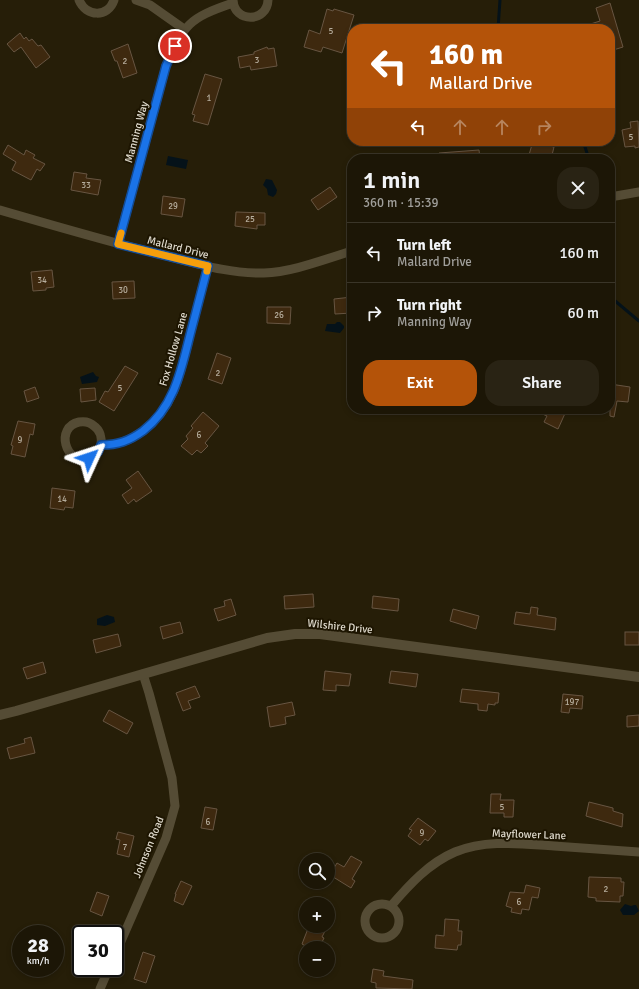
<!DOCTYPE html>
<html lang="en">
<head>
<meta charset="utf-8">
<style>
	:root { --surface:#1c1606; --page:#292314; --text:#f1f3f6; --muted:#a09f9b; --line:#3a3528; --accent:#b45309 }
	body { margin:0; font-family:Signika,sans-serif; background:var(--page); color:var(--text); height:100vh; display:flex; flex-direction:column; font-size:15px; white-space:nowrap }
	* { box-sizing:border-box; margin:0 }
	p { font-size:13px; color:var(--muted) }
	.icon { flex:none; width:22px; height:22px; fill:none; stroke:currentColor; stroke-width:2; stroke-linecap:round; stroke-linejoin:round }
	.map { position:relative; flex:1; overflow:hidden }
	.side { position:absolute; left:347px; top:154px; width:268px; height:260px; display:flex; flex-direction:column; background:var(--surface); border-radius:16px; box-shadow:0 2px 6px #0003,0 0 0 1px var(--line) }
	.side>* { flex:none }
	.banner { position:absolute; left:347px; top:24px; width:268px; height:122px; border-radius:16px; box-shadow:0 2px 6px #0003,0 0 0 1px var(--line); background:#b45309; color:#fff; overflow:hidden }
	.fabs { position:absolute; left:299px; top:853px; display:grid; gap:8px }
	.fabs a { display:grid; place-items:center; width:36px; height:36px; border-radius:50%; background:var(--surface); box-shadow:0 2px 6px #0003,0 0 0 1px var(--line); font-size:20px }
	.speed { position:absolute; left:12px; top:925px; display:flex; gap:8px; font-size:20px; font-weight:700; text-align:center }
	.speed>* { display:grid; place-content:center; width:52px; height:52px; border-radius:50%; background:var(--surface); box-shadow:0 2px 6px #0003,0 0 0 1px var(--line); line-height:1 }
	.speed small { font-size:10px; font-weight:400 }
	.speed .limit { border:2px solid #111; border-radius:6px; background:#fff; color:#111 }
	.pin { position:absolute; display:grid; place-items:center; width:34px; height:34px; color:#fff; margin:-17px; border:2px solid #fff; border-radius:50%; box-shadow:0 1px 4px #0007 }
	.me { position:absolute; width:44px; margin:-22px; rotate:48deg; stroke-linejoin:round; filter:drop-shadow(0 0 3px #0008) }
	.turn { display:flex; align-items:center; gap:14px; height:84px; padding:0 16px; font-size:18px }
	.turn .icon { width:52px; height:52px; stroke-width:2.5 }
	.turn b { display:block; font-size:28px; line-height:34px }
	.lanes { display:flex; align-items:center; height:38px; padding:0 16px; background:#0003; justify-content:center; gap:20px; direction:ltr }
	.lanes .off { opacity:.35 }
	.round { display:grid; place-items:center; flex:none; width:42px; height:42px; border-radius:16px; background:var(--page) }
	.overview { display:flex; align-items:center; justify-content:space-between; height:68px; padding:0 16px }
	h1 { font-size:24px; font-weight:600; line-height:30px }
	.button { display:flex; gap:8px; margin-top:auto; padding:8px 16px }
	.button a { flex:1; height:46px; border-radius:16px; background:var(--accent); color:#fff; font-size:16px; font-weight:600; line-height:46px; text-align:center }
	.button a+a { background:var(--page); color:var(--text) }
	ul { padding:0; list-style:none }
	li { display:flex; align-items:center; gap:12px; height:60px; padding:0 16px; border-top:1px solid var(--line) }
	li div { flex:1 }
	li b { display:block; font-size:15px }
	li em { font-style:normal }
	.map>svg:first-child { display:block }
	.water { fill:#051219 }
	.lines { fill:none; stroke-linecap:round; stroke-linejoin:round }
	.stream { stroke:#051219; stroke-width:3 }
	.building { fill:#3e290f; stroke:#675542 }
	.minor { stroke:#554c35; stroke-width:9 }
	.tertiary { stroke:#554c35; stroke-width:10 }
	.route-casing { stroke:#114b97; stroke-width:10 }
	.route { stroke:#1a73e8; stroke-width:7 }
	.slow { stroke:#f59e0b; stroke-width:7 }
	.labels { text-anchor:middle; stroke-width:4; stroke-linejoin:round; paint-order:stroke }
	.number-label { font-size:9px; fill:#b7ae9e }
	.street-label { font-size:11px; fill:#dfdacd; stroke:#1d1501 }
</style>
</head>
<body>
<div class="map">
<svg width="639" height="989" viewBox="0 0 639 989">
	<rect width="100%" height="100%" fill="#261e08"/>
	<g class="water">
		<path d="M168,156L188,160L186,169L166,165Z"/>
		<path d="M266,179L272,180L277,190L276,194L273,197L268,195L267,189L263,185Z"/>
		<path d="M337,322H340L344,326V328L340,333L325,331L327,324H335Z"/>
		<path d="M93,372L96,376L99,377L97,382L82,384L80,377Z"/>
		<path d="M107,615L114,617L115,622L105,626L97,625V619Z"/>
		<path d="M625,904L631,906L634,905H636L639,911L634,915H623L620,910Z"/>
	</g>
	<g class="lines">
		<g class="stream">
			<path d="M498,29L500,0"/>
			<path d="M583,141L589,159"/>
			<path d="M610,276L614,300L639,321"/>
		</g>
	</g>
	<g class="building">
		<path d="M610,3L623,47L610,51V29H581V27L600,21L596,8Z"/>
		<path d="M327,9L333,11L334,9L354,15L342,53L323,47L321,52L304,47L309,30L320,34Z"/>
		<path d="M20,33L24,39L26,37L29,41L32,39L38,46L41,45L50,57L36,68L21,47L14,52L7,44Z"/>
		<path d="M128,44L137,73L123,78L117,61H115L111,51Z"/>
		<path d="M267,47L268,49L274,48L277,66L251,70L250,66L240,68L238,57L254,54V52Z"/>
		<path d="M205,74L222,79L208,125L193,121L195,115L192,114Z"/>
		<path d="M638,121L639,147L635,148V146L625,147L622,130L631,128L630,122Z"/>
		<path d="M533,141H545L544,145L554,147L551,159H536L537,156L529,155Z"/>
		<path d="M8,145L24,155L26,150L35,155L33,158L45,164L40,171L37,169L31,180L12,170L16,162L3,154Z"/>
		<path d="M479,150L480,159H439V153Z"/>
		<path d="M74,172L87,174L86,178L101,180L98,195L71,190Z"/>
		<path d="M330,187L337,197L318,210L311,200Z"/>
		<path d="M163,196L185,199L182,217L161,214Z"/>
		<path d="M236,212L265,213V225H257V229L235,226Z"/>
		<path d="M52,270L54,287L46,288V290L33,291L31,272Z"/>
		<path d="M134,281L135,298L113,299L112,282Z"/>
		<path d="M352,297V313L335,314L334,299Z"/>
		<path d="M267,307H291L290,324L267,323Z"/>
		<path d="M217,353L231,358L222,384L208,379Z"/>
		<path d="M125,366L138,373L114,411L99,402L105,391L108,392Z"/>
		<path d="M610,384L630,387L628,402L617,401L614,417L610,416Z"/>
		<path d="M35,387L39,398L27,402L24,391Z"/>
		<path d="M95,388L96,400L81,402L80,389Z"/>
		<path d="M531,409H567L558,429L544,422L547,416Z"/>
		<path d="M203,412L219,426L205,443L208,446L201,453L197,450L192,455L181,446L188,439L186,436L193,428L191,426Z"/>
		<path d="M18,421L35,424L33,435L30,434L25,457L11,454L13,446L11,445Z"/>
		<path d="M138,471L152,491L136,502L134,499L128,504L122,495L132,488L126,480Z"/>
		<path d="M52,488L75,491L73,508L65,507L64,510L50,508Z"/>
		<path d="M313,594L314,607L285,609L284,596Z"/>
		<path d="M373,596L399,599L398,611L372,608Z"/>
		<path d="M231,599L236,615L218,621L214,609L225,606L224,601Z"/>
		<path d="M531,607L538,608L537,615L556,618L555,630L514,624L516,612L530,614Z"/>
		<path d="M453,609L479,616L476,629L450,621Z"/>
		<path d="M180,622L183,633L163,639L160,627Z"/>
		<rect x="625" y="632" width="14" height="13"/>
		<path d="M118,634L121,646L96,653L93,640Z"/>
		<path d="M43,662L46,673L27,679L23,668Z"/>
		<path d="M325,671L351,674L349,686L336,685V691L323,690Z"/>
		<path d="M391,671L418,674L416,687L389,683Z"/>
		<path d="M195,686L200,697L188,701L191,708L183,711L176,693Z"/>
		<path d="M462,689L499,693L498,703H495V705L488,704L487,711L478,710V704L460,702Z"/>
		<path d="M563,694L583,696L582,709L570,708L569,713L561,712Z"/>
		<path d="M292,702L295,715L285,717L286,724L270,727L267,707Z"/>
		<path d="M109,710L133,723L127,734L103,721Z"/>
		<path d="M639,715V726L627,727V716Z"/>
		<path d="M31,737L35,753L10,759L7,748L25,743L24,739Z"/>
		<path d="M491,794H501L500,800H514L513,817H504V813H490Z"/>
		<path d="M589,802L613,808V811L623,814L622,827L586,816Z"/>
		<path d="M205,807L217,809L213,830L201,828Z"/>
		<path d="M418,818L436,831L428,841L425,839L420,845L408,836L412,830L409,829Z"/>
		<path d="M118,832L134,836L129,857L117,854L120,840L116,839Z"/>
		<path d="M351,856L362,862L352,879L355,881L351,888L330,875L337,863L344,867Z"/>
		<path d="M589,877L621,878V882H624L623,896H620V902L596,901V898L588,897Z"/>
		<path d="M181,881L192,886L183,905L174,901L176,894H175Z"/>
		<path d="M526,885L540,888L538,898L532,897L529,910L522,909L521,914L511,912L512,908L506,906L510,892L524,893Z"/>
		<path d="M97,892L109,896L102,916L90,911Z"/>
		<path d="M445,919L459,920L458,931H462L461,945H458L457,950L435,948L436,935L444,936Z"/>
		<path d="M309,926H323L322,929L325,931L322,937L324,938L319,948H309L302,944Z"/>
		<path d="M143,952L155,956L146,983L134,979Z"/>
		<path d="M373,969L384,971L383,976L413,980L412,989L376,988V983L371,982Z"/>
	</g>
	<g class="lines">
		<g class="minor">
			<path d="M79,0C86,17 108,18 114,0"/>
			<path d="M136,0L150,5L184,29"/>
			<path d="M233,0C234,23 267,23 268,0"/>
			<path d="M610,197L639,192"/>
			<path d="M0,210C55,226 110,242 166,256C198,264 231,274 264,273C293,272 325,259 352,251"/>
			<path d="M118,244L166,66C184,24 189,18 233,3"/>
			<path d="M101,445C99,451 94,456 88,458C65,465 55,427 79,422C85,421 90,422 94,426C100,430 102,438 101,445C118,445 129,441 143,431C175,407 181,371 190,335C196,312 202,289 208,266"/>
			<circle cx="382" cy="921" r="17"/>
			<path d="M391,906C409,885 429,863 455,852C487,839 521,844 554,846C582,848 611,850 639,852"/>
			<path d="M115,955L166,838L175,806L172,778L149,693L143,674"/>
			<path d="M100,989L109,968"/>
		</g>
		<path class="tertiary" d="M0,715L16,711L267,638L295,634H320L639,677"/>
	</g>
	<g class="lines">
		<g class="route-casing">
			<path id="route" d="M89,458L98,452L101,445C118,445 129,441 143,431C174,407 181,371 190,335C196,312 202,289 208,266L118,244L166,66L175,46"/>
		</g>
		<use href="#route" class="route"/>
		<path class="slow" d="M121,233L118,244L208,266L207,271"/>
	</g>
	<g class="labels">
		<g class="number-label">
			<text x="331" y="34">5</text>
			<text x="257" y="63">3</text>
			<text x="125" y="64">2</text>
			<text x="209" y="101">1</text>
			<text x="631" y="140">5</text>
			<text x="86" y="188">33</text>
			<text x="173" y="209">29</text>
			<text x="250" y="222">25</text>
			<text x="42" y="283">34</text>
			<text x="123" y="293">30</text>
			<text x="279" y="318">26</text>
			<text x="218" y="376">2</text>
			<text x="120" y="391">5</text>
			<text x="199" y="438">6</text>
			<text x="20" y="443">9</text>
			<text x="62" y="502">14</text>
			<text x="572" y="705">197</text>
			<text x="502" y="810">5</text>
			<text x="208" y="825">6</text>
			<text x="422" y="836">9</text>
			<text x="125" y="850">7</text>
			<text x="606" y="892">2</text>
			<text x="519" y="905">6</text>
		</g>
		<g class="street-label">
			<text transform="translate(136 132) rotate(-75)" y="4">Manning Way</text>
			<text transform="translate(178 247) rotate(14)" y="4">Mallard Drive</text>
			<text transform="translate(173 349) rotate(-74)" y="4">Fox Hollow Lane</text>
			<text transform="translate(340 626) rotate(6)" y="4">Wilshire Drive</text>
			<text transform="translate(529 834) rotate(2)" y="4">Mayflower Lane</text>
			<text transform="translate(148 847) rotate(-68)" y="4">Johnson Road</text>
		</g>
	</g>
</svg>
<div class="fabs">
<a><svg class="icon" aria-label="search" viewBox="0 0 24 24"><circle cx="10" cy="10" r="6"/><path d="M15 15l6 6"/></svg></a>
<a>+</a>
<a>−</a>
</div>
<div class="speed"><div>28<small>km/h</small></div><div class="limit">30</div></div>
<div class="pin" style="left:175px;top:46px;background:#d93025"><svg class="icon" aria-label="arrive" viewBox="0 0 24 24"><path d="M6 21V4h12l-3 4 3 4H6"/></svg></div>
<svg class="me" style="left:89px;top:458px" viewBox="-20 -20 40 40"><path d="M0-17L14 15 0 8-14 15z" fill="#1a73e8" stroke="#fff" stroke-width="4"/></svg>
<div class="banner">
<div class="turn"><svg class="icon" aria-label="left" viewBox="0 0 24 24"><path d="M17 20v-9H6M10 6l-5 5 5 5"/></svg><div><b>160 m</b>Mallard Drive</div></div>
<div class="lanes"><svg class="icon" aria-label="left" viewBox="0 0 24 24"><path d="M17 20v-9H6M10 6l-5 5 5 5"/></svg><svg class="icon off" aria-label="ahead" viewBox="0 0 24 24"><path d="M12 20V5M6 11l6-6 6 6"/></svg><svg class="icon off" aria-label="ahead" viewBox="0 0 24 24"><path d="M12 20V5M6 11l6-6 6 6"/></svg><svg class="icon off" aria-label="right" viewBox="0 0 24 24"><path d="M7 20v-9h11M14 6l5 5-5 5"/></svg></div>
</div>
<section class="side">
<div class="overview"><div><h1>1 min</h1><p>360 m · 15:39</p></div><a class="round"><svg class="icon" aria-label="close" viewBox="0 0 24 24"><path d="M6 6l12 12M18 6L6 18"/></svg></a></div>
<ul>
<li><svg class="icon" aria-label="left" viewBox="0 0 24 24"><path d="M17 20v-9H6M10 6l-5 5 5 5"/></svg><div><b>Turn left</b><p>Mallard Drive</p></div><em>160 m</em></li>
<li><svg class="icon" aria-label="right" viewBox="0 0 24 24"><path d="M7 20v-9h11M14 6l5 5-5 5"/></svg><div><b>Turn right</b><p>Manning Way</p></div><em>60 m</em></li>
</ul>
<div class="button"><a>Exit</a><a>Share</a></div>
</section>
</div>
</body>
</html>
